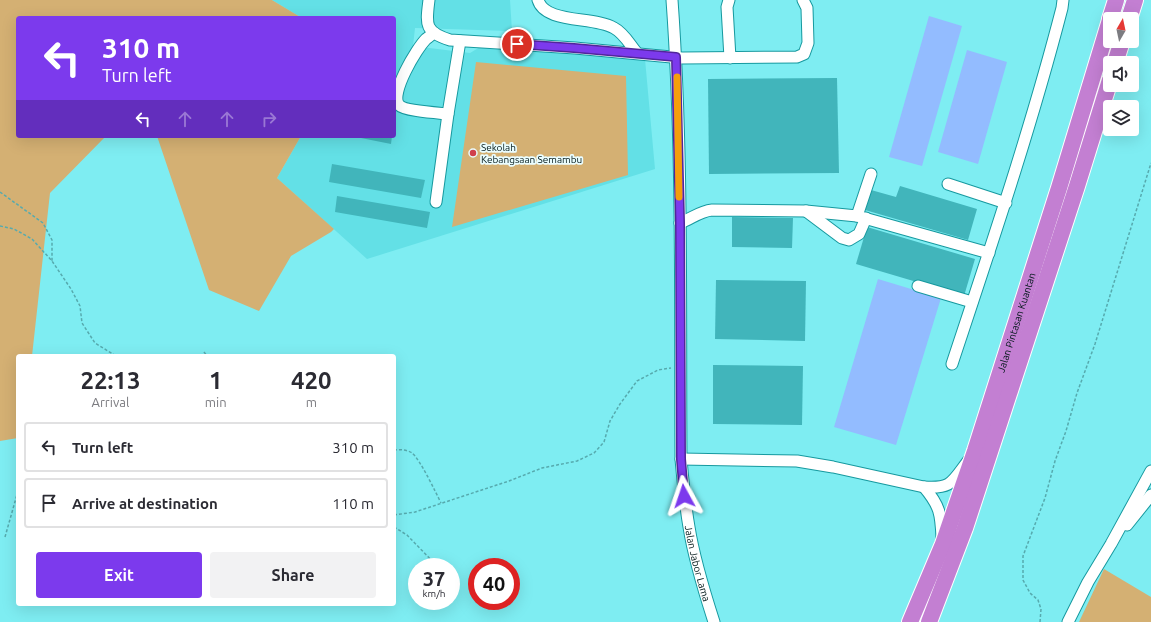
<!DOCTYPE html>
<html lang="en">
<head>
<meta charset="utf-8">
<style>
	:root { --surface:#fff; --page:#f2f2f3; --text:#2b2b33; --muted:#7c7c81; --line:#e1e1e2; --accent:#7c3aed }
	body { margin:0; font-family:Ubuntu,sans-serif; background:var(--page); color:var(--text); height:100vh; display:flex; flex-direction:column; font-size:15px; white-space:nowrap }
	* { box-sizing:border-box; margin:0 }
	p { font-size:13px; color:var(--muted) }
	.icon { flex:none; width:22px; height:22px; fill:none; stroke:currentColor; stroke-width:2; stroke-linecap:round; stroke-linejoin:round }
	.map { position:relative; flex:1; overflow:hidden }
	.details { position:absolute; left:16px; top:354px; width:380px; height:252px; display:flex; flex-direction:column; background:var(--surface); border-radius:4px; box-shadow:0 4px 16px #0002 }
	.details>* { flex:none }
	.hud { position:absolute; left:16px; top:16px; width:380px; height:122px; border-radius:4px; box-shadow:0 4px 16px #0002; background:#7c3aed; color:#fff; overflow:hidden }
	.needle { width:26px; rotate:9deg }
	.fabs { position:absolute; left:1103px; top:12px; display:grid; gap:8px }
	.fabs a { display:grid; place-items:center; width:36px; height:36px; border-radius:4px; background:var(--surface); box-shadow:0 4px 16px #0002; font-size:20px }
	.speed { position:absolute; left:408px; top:558px; display:flex; gap:8px; font-size:20px; font-weight:700; text-align:center }
	.speed>* { display:grid; place-content:center; width:52px; height:52px; border-radius:50%; background:var(--surface); box-shadow:0 4px 16px #0002; line-height:1 }
	.speed small { font-size:10px; font-weight:400 }
	.speed .limit { border:6px solid #d22; background:#fff; color:#111 }
	.pin { position:absolute; display:grid; place-items:center; width:34px; height:34px; color:#fff; margin:-17px; border:2px solid #fff; border-radius:50%; box-shadow:0 1px 4px #0007 }
	.me { position:absolute; width:44px; margin:-22px; rotate:355deg; stroke-linejoin:round; filter:drop-shadow(0 0 3px #0008) }
	.turn { display:flex; align-items:center; gap:14px; height:84px; padding:0 20px; font-size:18px }
	.turn .icon { width:52px; height:52px; stroke-width:2.5 }
	.turn b { display:block; font-size:28px; line-height:34px }
	.lanes { display:flex; align-items:center; height:38px; padding:0 20px; background:#0003; justify-content:center; gap:20px; direction:ltr }
	.lanes .off { opacity:.35 }
	.eta { display:flex; justify-content:space-evenly; align-items:center; height:68px; text-align:center }
	.eta b { font-size:24px; font-weight:700; line-height:28px }
	.button { display:flex; gap:8px; margin-top:auto; padding:8px 20px }
	.button a { flex:1; height:46px; border-radius:4px; background:var(--accent); color:#fff; font-size:16px; font-weight:700; line-height:46px; text-align:center }
	.button a+a { background:var(--page); color:var(--text) }
	ul { padding:0; list-style:none }
	li { display:flex; align-items:center; gap:12px; height:50px; margin:0 8px 6px; padding:0 12px; border:2px solid var(--line); border-radius:4px }
	li div { flex:1 }
	li b { display:block; font-size:15px }
	li em { font-style:normal }
	.map>svg:first-child { display:block }
	.built { fill:#63e0e6 }
	.green { fill:#d4b073 }
	.water { fill:#93bcff }
	.building { fill:#41b5bb }
	.lines { fill:none; stroke-linecap:round; stroke-linejoin:round }
	.minor-casing { stroke:#16999f; stroke-width:13 }
	.highway-casing { stroke:#fff; stroke-width:18 }
	.path { stroke:#56aaae; stroke-width:1.5; stroke-dasharray:3 2; stroke-linecap:butt }
	.minor { stroke:#fff; stroke-width:11 }
	.highway { stroke:#c37fd2; stroke-width:16 }
	.route-casing { stroke:#51269a; stroke-width:10 }
	.route { stroke:#7c3aed; stroke-width:7 }
	.slow { stroke:#f59e0b; stroke-width:7 }
	.poi-dot { fill:#d0404c; stroke:#eafdfe; stroke-width:1.5 }
	.labels { text-anchor:middle; stroke-width:3.5; stroke-linejoin:round; paint-order:stroke }
	.poi-label { font-size:10px; fill:#001718; stroke:#eafdfe; text-anchor:start }
	.street-label { font-size:10px; fill:#001718; stroke:#eafdfe }
</style>
</head>
<body>
<div class="map">
<svg width="1151" height="622" viewBox="0 0 1151 622">
	<rect width="100%" height="100%" fill="#7eedf2"/>
	<path class="built" d="M272,0H510L512,31L415,28L413,46L470,53L480,47L645,59L655,169L367,259L277,178L301,136H394V18H302Z"/>
	<g class="green">
		<path d="M0,0H272L302,18H18V136H106L50,193L32,356H18V438L0,441Z"/>
		<path d="M476,62L626,76L628,175L452,227Z"/>
		<path d="M157,136H301L277,178L334,229L331,232L291,256L259,311L209,290Z"/>
		<path d="M1104,569L1151,597V622H1079Z"/>
	</g>
	<g class="water">
		<path d="M929,16L962,26L922,166L889,157Z"/>
		<path d="M967,50L1007,62L978,164L938,152Z"/>
		<path d="M878,279L941,298L896,445L834,427Z"/>
	</g>
	<g class="building">
		<path d="M837,78L839,173L709,174L708,79Z"/>
		<path d="M356,136H392L391,144L356,137Z"/>
		<path d="M332,164L425,180L421,198L329,182Z"/>
		<path d="M900,186L977,209L968,240L865,210L871,190L896,197Z"/>
		<path d="M337,196L430,212L427,228L335,212Z"/>
		<path d="M732,217L793,218L792,248L732,247Z"/>
		<path d="M867,227L975,259L964,296L856,264Z"/>
		<path d="M716,280L806,281L805,341L715,339Z"/>
		<path d="M713,365L803,366L802,425L713,424Z"/>
	</g>
	<g class="lines">
		<g class="minor-casing">
			<g id="minor">
				<path d="M429,0C426,24 424,32 450,40L575,48L682,58L797,57L804,54L808,43L807,8L803,0"/>
				<path d="M538,0C545,24 594,16 614,28C624,33 630,45 637,53"/>
				<path id="s1" d="M672,0C683,152 680,307 681,459C683,482 685,504 689,527C694,559 704,591 714,622"/>
				<path d="M729,0L727,7L730,58"/>
				<path d="M434,33C431,35 429,37 426,39C417,48 389,94 399,105C404,111 439,113 448,114"/>
				<path d="M948,184L1006,203"/>
				<path d="M436,202L448,114L460,41"/>
				<path d="M806,211L842,238L849,240L859,234L866,218"/>
				<path d="M857,216L871,174"/>
				<path d="M680,223C691,219 700,211 712,210L806,211L857,216L989,253"/>
				<path d="M918,286L972,302"/>
				<path d="M952,364C991,246 1031,128 1062,8L1063,0"/>
				<path d="M681,459L797,461L833,467L924,487C952,489 952,482 968,461"/>
				<path d="M924,487C940,506 941,514 942,538"/>
				<path d="M1127,525L1151,495"/>
				<path d="M1068,622L1088,582L1111,544L1151,471"/>
			</g>
		</g>
		<g class="highway-casing">
			<g id="highway">
				<path d="M1110,19L1116,0"/>
				<path d="M1129,19L1135,0"/>
				<path d="M1115,63L1122,41"/>
				<path id="s2" d="M910,622L943,544L975,451L1059,188L1110,20"/>
				<path d="M929,622L965,528L1077,186L1110,80"/>
			</g>
		</g>
		<g class="path">
			<path d="M0,192L43,223L52,240V261"/>
			<path d="M0,226L14,229L32,239L52,261L71,289L80,306L82,323L95,343L116,356"/>
			<path d="M204,352L207,356"/>
			<path d="M394,450C399,449 408,450 412,453C420,459 436,493 441,503"/>
			<path d="M394,515L415,512L509,481L542,468L577,461L594,453L604,442L610,421L620,404L637,381L658,370L671,368"/>
			<path d="M394,527L407,535L438,567"/>
			<path d="M5,537L18,491"/>
			<path d="M1040,622L1041,609L1038,600L1030,593L1023,580V556L1045,498L1055,461L1066,431L1077,393L1095,344L1151,163"/>
		</g>
		<use href="#minor" class="minor"/>
		<use href="#highway" class="highway"/>
	</g>
	<g class="lines">
		<g class="route-casing">
			<path id="route" d="M517,44L574,48L676,57L680,223L681,459L684,496"/>
		</g>
		<use href="#route" class="route"/>
		<path class="slow" d="M677,77L679,197"/>
	</g>
	<circle class="poi-dot" cx="473" cy="153" r="4"/>
	<g class="labels">
		<g class="poi-label">
			<text x="481" y="151">Sekolah<tspan x="481" dy="12">Kebangsaan Semambu</tspan></text>
		</g>
		<g class="street-label">
			<text dy="4" stroke="none"><textPath href="#s2" startOffset="318">Jalan Pintasan Kuantan</textPath></text>
			<text dy="4" stroke="none"><textPath href="#s1" startOffset="565">Jalan Jabor Lama</textPath></text>
		</g>
	</g>
</svg>
<div class="fabs">
<a><svg class="needle" viewBox="-14 -14 28 28"><path d="M0-13l5 13h-10z" fill="#e53935"/><path d="M0 13l5-13h-10z" fill="#7c7c81"/></svg></a>
<a><svg class="icon" aria-label="sound" viewBox="0 0 24 24"><path d="M4 9h4l5-4v14l-5-4H4zM17 9q2 3 0 6"/></svg></a>
<a><svg class="icon" aria-label="layers" viewBox="0 0 24 24"><path d="M12 4l9 5-9 5-9-5zM3 14l9 5 9-5"/></svg></a>
</div>
<div class="speed"><div>37<small>km/h</small></div><div class="limit">40</div></div>
<div class="pin" style="left:517px;top:44px;background:#d93025"><svg class="icon" aria-label="arrive" viewBox="0 0 24 24"><path d="M6 21V4h12l-3 4 3 4H6"/></svg></div>
<svg class="me" style="left:684px;top:496px" viewBox="-20 -20 40 40"><path d="M0-17L14 15 0 8-14 15z" fill="#7c3aed" stroke="#fff" stroke-width="4"/></svg>
<div class="hud">
<div class="turn"><svg class="icon" aria-label="left" viewBox="0 0 24 24"><path d="M17 20v-9H6M10 6l-5 5 5 5"/></svg><div><b>310 m</b>Turn left</div></div>
<div class="lanes"><svg class="icon" aria-label="left" viewBox="0 0 24 24"><path d="M17 20v-9H6M10 6l-5 5 5 5"/></svg><svg class="icon off" aria-label="ahead" viewBox="0 0 24 24"><path d="M12 20V5M6 11l6-6 6 6"/></svg><svg class="icon off" aria-label="ahead" viewBox="0 0 24 24"><path d="M12 20V5M6 11l6-6 6 6"/></svg><svg class="icon off" aria-label="right" viewBox="0 0 24 24"><path d="M7 20v-9h11M14 6l5 5-5 5"/></svg></div>
</div>
<section class="details">
<div class="eta">
<div><b>22:13</b><p>Arrival</p></div>
<div><b>1</b><p>min</p></div>
<div><b>420</b><p>m</p></div>
</div>
<ul>
<li><svg class="icon" aria-label="left" viewBox="0 0 24 24"><path d="M17 20v-9H6M10 6l-5 5 5 5"/></svg><div><b>Turn left</b></div><em>310 m</em></li>
<li><svg class="icon" aria-label="arrive" viewBox="0 0 24 24"><path d="M6 21V4h12l-3 4 3 4H6"/></svg><div><b>Arrive at destination</b></div><em>110 m</em></li>
</ul>
<div class="button"><a>Exit</a><a>Share</a></div>
</section>
</div>
</body>
</html>
